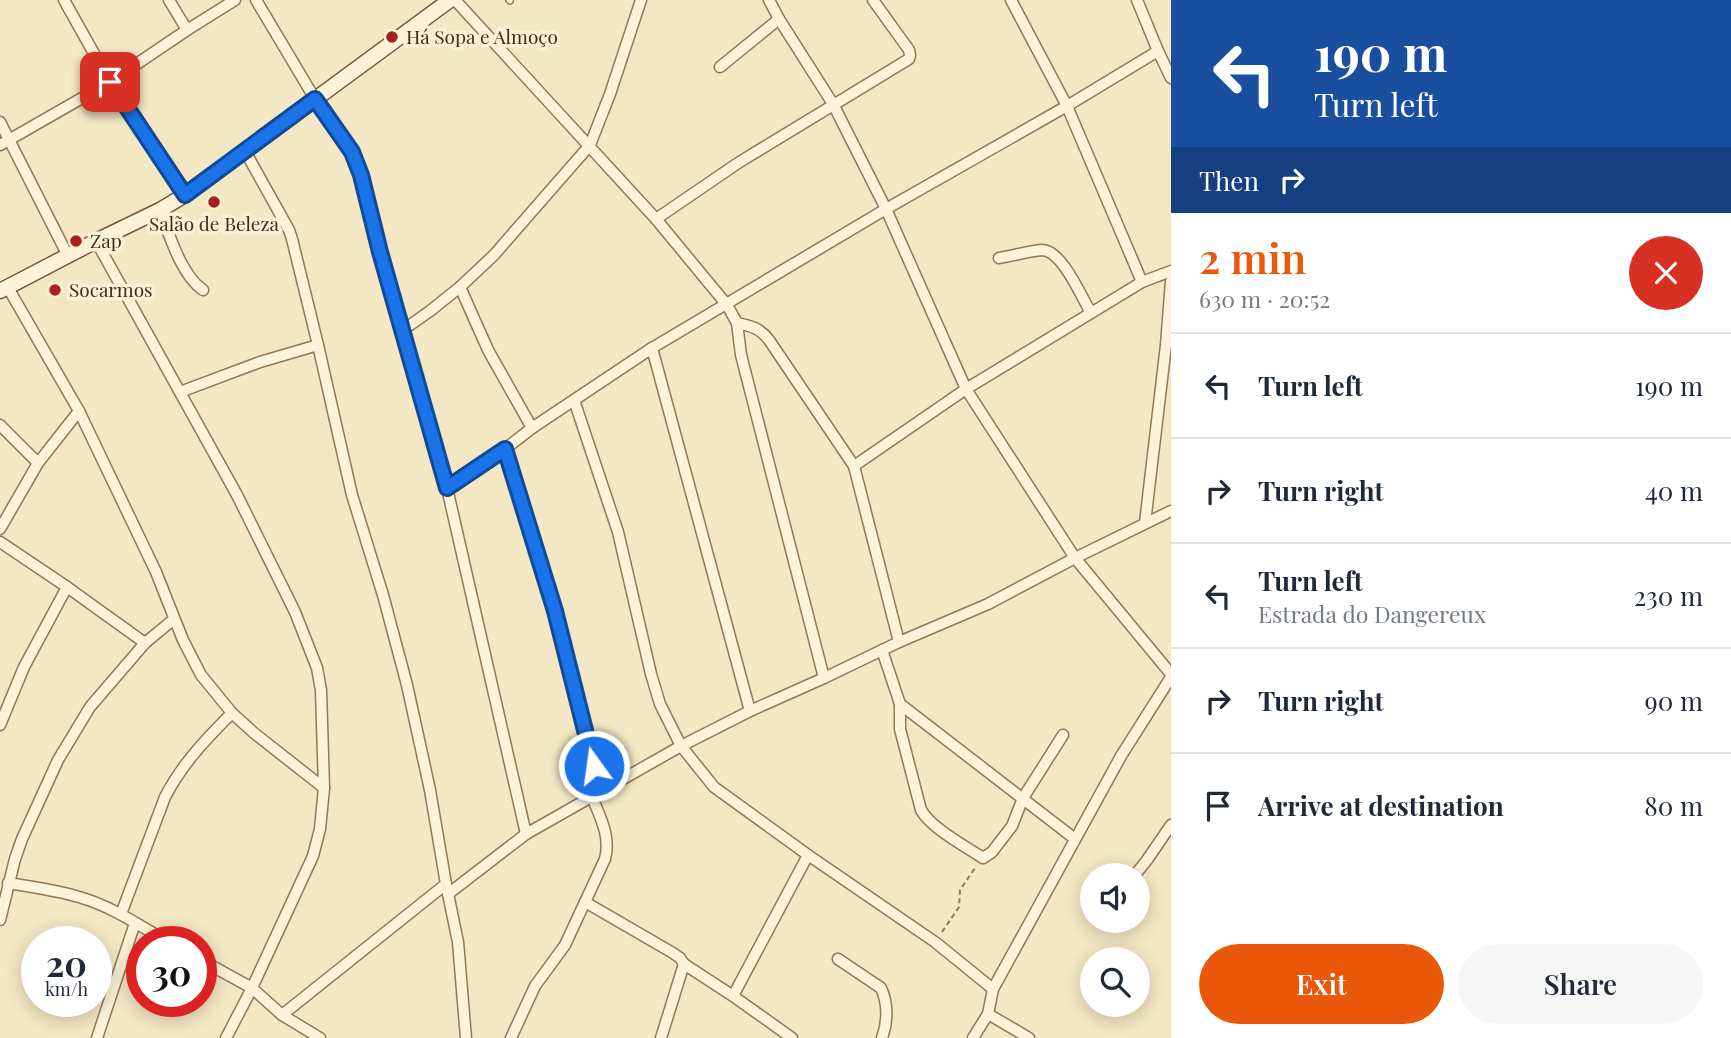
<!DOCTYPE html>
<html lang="en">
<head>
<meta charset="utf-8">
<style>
	:root { --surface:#fff; --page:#f6f6f7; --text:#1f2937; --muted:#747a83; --line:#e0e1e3; --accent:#ea580c }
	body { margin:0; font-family:"Playfair Display",serif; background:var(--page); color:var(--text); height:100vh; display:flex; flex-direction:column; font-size:26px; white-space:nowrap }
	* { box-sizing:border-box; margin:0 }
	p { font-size:23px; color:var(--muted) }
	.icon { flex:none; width:38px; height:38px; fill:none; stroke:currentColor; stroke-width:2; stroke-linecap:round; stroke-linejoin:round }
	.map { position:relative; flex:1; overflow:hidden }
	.drawer { display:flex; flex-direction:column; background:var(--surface); width:560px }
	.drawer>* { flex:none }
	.hud { background:#1a4fa0; color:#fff; overflow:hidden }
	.buttons { position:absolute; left:1080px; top:863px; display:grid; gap:14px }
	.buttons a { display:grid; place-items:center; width:70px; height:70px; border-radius:50%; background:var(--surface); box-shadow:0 4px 18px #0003; font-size:35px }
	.speed { position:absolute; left:21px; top:926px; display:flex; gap:14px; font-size:35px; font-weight:700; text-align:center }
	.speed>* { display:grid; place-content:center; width:91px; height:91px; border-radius:50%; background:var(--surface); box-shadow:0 4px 18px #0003; line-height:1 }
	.speed small { font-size:18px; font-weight:400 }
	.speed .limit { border:10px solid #d22; background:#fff; color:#111 }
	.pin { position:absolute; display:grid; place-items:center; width:60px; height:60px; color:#fff; margin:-30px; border-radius:14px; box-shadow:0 4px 10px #0006 }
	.me { position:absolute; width:77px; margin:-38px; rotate:346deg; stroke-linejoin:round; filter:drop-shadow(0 0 5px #0008) }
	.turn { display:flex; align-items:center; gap:24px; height:147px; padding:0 28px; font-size:32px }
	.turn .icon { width:91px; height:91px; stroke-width:2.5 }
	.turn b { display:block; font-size:49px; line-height:60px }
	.then { display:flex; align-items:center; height:66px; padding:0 28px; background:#0003; gap:14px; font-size:26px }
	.round { display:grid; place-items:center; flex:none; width:74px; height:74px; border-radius:37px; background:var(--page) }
	.headline { display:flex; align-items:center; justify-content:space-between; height:119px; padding:0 28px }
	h1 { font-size:42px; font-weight:600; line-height:52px; color:var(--accent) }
	.button { display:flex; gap:14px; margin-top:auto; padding:14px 28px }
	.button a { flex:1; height:80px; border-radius:42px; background:var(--accent); color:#fff; font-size:28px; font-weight:600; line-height:80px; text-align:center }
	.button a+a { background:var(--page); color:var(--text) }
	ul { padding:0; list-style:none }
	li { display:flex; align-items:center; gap:21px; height:105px; padding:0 28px; border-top:2px solid var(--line) }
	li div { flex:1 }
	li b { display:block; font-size:26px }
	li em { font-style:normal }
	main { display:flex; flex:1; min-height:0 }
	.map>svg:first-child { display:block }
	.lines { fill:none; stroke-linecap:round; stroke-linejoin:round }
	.service-casing { stroke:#917857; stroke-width:8 }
	.minor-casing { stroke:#917857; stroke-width:13 }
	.secondary-casing { stroke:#73583a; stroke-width:17 }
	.path { stroke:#917857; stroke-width:2; stroke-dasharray:5 3.5; stroke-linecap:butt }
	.service { stroke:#fdf3d8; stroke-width:5 }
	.minor { stroke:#fdf3d8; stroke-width:10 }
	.secondary { stroke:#fdf3d8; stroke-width:14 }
	.route-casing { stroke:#114b97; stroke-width:18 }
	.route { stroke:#1a73e8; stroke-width:12 }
	.poi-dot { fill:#a9211f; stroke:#faf0d4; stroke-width:2.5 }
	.labels { text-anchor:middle; stroke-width:7; stroke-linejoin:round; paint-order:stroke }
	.poi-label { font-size:19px; fill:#3f2e1d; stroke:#faf0d4; text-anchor:start }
</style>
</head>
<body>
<main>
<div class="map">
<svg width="1171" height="1038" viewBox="0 0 1171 1038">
	<rect width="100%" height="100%" fill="#f4e7c3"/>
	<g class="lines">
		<g class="service-casing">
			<path id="service" d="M509,0L510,1"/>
		</g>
		<g class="minor-casing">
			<g id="minor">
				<path d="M64,0L110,82L185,195"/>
				<path d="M169,0L187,30"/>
				<path d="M256,0L315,99L352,152L361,175L380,252L447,488L526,834"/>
				<path d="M455,0L656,219L727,305L737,323C751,326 760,328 769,340L854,466L899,642"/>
				<path d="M769,0L779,19L833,104L886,209L966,389L1075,558L1171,674"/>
				<path d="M1011,0L1067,106L1142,282"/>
				<path d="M1137,0L1158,51L1171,78"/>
				<path d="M720,67L779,19"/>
				<path d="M0,122L68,256"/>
				<path d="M0,145L110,82L187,30L235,0"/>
				<path d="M245,151L289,230L292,239L318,345L352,495L383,595L407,685L430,790L446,884L458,942L466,1038"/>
				<path d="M160,210C169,234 181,275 203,290"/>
				<path d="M656,219L738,163L909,59L910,55L909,50L873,0"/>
				<path d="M96,241L237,495L295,612L317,668L321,690L324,788L320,829L313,856L252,988L226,1038"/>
				<path d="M999,258C1013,256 1028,251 1042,250C1062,250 1082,298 1091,313"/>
				<path d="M7,286L79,411L156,572L183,640L201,675L232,713L254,733L324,788"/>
				<path d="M460,287L488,350L532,428"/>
				<path d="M737,323L741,355L824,678"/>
				<path d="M403,330L430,311L460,287L494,255L590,145L610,94L641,0"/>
				<path d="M652,348L750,711"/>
				<path d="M180,392L260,362L318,345"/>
				<path d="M574,400L618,532L651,674L660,704L681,746L714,787L808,855L935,942L993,989"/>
				<path d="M0,425L38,463"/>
				<path d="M505,449L555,611L600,792"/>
				<path d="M854,466L966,389L1142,282L1171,271"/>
				<path d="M447,488L505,449L532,428L652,348L886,209L1067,106L1158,51"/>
				<path d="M1145,523L1166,345L1171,281"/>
				<path d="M0,529L38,463L79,411"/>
				<path d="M0,542L67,587L145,643"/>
				<path d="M882,650L900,704L1075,839"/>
				<path d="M900,704V729L921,810C931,828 965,846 983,858L992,852L1012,826L1023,798L1063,735"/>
				<path d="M0,725L24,667L67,587"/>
				<path d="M1135,875L1147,860L1171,825"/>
				<path d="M8,883C32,887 56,890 79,897C111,906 139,925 168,942"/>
				<path d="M448,894L526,834L681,746L750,711L824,678L899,642L988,604L1075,558L1171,511"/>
				<path d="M585,902L673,953L680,958L684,964L733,996L792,1038"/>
				<path d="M121,914L165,797C182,764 206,739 232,713"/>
				<path d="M0,920L15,859L22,839L58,760L90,707L145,643L174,619"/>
				<path d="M838,959L881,988C888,1003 888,1022 882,1038"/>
				<path d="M201,960L252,988L282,1015L320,1038"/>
				<path d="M733,996L808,855"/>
				<path d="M988,1014L1029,1038"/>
				<path d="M282,1015L446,884"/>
				<path d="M97,1038L135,923"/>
				<path d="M511,1038L535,986L565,945L605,859C611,836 600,817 592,797"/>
				<path d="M661,1038L684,964"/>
				<path d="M973,1038L988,1014L993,989L1121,756L1171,677"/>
			</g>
		</g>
		<g class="secondary-casing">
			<path id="secondary" d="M0,291L96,241L160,210L185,195L450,0"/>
		</g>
		<path class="path" d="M942,932L959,907L960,890L975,868"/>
		<use href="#service" class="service"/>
		<use href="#minor" class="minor"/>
		<use href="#secondary" class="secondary"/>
	</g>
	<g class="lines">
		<g class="route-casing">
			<path id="route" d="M110,82L185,195L315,99L352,152L361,175L380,252L447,488L505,449L555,611L594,766"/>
		</g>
		<use href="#route" class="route"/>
	</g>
	<g class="poi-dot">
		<circle cx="392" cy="37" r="7"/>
		<circle cx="214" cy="202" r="7"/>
		<circle cx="76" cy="241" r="7"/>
		<circle cx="55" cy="290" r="7"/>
	</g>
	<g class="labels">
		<g class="poi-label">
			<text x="406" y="44">Há Sopa e Almoço</text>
			<text x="214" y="231" text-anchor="middle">Salão de Beleza</text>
			<text x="90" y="248">Zap</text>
			<text x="69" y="297">Socarmos</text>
		</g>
	</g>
</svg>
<div class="buttons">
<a><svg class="icon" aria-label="sound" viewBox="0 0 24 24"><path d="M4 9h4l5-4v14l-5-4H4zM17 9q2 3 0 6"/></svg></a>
<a><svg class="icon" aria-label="search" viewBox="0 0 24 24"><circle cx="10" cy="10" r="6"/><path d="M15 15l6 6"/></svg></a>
</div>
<div class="speed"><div>20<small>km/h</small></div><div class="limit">30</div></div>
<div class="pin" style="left:110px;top:82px;background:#d93025"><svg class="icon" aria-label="arrive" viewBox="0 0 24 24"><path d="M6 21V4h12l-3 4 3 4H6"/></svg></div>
<svg class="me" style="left:594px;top:766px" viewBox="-20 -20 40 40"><circle r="17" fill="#1a73e8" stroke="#fff" stroke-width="3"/><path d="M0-11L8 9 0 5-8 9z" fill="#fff"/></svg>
</div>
<section class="drawer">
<div class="hud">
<div class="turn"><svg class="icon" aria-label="left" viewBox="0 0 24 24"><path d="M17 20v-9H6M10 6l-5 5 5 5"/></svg><div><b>190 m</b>Turn left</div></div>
<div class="then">Then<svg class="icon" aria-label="right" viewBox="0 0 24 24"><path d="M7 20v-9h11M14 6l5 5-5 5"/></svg></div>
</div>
<div class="headline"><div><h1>2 min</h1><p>630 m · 20:52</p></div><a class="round" style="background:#d93025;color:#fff"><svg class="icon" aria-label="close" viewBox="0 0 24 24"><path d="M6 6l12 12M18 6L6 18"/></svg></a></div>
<ul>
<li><svg class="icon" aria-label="left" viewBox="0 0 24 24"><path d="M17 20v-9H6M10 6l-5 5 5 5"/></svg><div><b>Turn left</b></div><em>190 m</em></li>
<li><svg class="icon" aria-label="right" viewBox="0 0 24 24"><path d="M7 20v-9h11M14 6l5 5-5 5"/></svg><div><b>Turn right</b></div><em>40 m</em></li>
<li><svg class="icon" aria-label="left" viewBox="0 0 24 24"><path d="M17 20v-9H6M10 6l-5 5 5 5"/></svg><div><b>Turn left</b><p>Estrada do Dangereux</p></div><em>230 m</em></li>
<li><svg class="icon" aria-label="right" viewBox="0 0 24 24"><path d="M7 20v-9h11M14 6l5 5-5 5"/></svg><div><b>Turn right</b></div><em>90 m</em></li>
<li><svg class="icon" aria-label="arrive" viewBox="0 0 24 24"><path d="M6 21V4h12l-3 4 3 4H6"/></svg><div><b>Arrive at destination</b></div><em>80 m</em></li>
</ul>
<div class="button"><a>Exit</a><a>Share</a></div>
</section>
</main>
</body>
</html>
